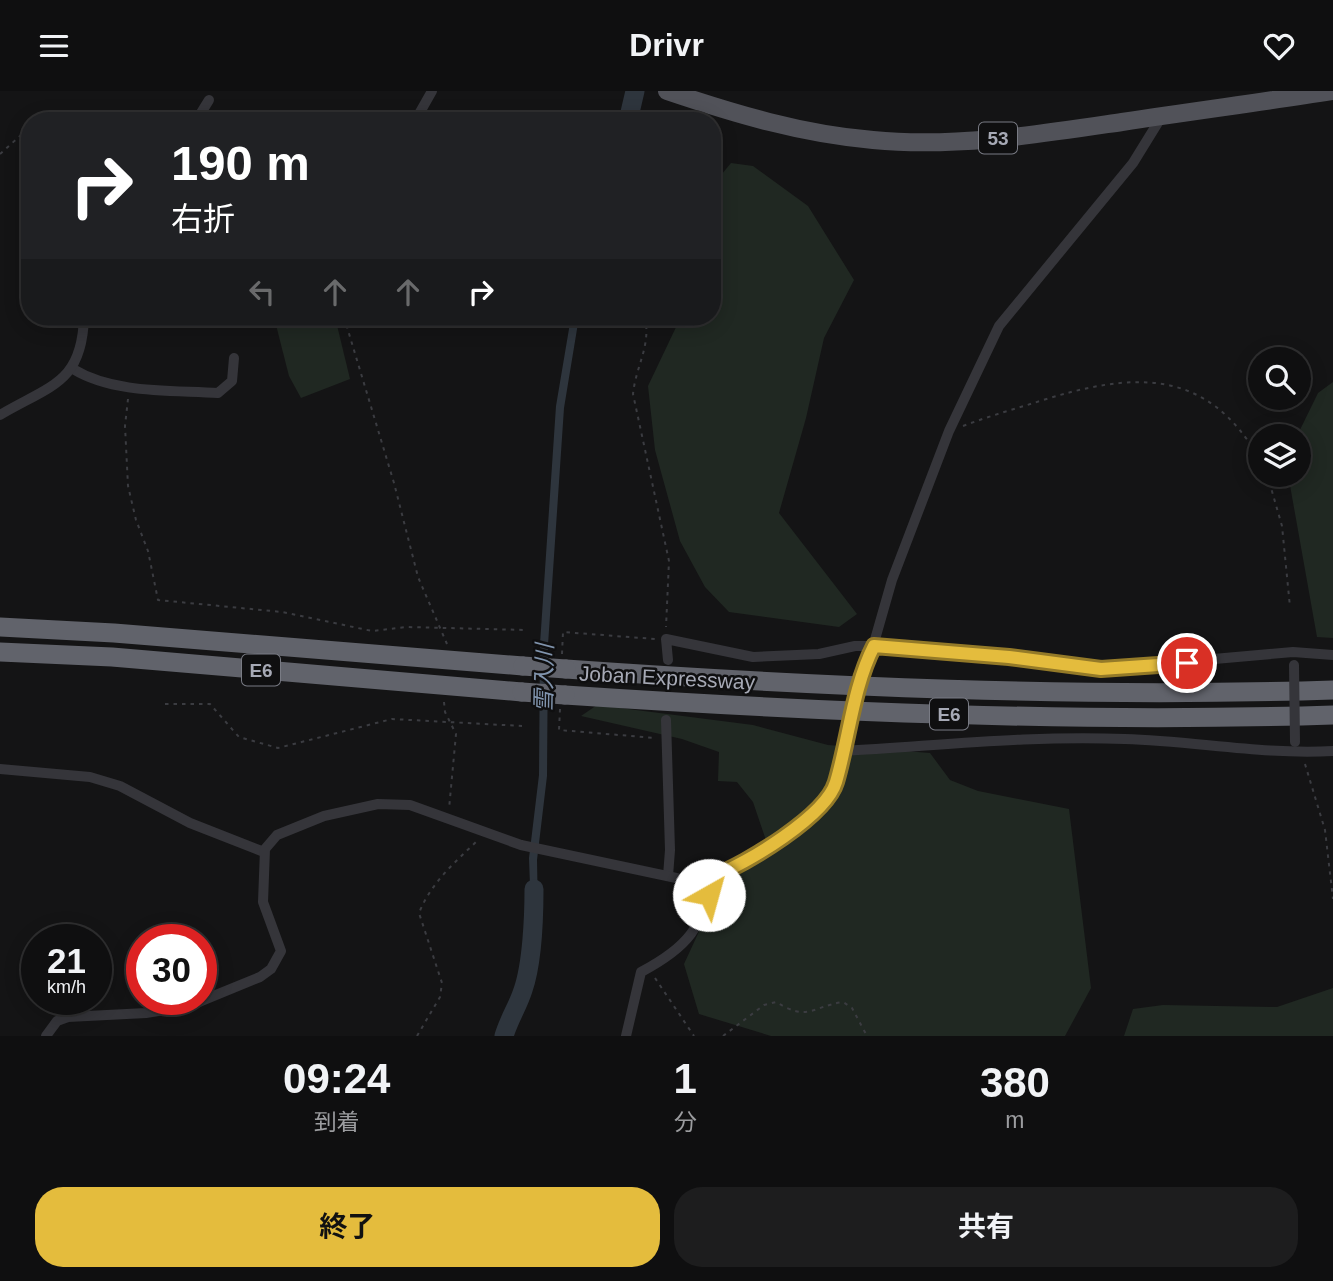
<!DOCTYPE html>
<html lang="ja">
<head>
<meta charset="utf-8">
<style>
	:root { --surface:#0f0f10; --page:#1d1d1e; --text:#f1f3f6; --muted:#9b9c9f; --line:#2f2f30; --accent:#e4bc3d }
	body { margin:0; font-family:Arial,"Noto Sans JP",sans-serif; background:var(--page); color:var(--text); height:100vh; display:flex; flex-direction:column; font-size:26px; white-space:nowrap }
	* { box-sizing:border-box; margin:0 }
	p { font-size:23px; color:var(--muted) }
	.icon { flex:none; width:38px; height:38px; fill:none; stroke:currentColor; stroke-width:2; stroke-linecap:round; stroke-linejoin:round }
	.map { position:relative; height:945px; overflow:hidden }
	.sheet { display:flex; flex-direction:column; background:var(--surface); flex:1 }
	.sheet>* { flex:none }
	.top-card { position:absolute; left:21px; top:21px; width:700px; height:214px; border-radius:28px; box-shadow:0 4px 18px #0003,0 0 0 2px var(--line); background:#202124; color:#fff; overflow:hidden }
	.buttons { position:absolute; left:1248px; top:256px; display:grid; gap:14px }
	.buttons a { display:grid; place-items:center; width:63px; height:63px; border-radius:50%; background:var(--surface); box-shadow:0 4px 18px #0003,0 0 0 2px var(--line); font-size:35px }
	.speed { position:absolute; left:21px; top:833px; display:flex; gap:14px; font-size:35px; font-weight:700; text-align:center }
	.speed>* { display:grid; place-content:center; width:91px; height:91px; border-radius:50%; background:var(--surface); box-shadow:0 4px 18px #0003,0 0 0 2px var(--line); line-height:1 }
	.speed small { font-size:18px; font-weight:400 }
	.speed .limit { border:10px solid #d22; background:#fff; color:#111 }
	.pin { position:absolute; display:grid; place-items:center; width:60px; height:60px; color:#fff; margin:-30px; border:4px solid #fff; border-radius:50%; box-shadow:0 2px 7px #0007 }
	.me { position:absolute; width:77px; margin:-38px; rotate:38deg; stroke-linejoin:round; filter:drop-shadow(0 0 5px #0008) }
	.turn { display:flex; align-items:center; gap:24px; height:147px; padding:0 35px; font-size:32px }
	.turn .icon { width:91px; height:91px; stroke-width:2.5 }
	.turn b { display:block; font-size:49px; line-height:60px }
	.lanes { display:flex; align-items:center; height:66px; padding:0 35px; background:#0003; justify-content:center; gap:35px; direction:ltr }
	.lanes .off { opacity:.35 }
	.eta { display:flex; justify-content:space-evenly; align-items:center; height:119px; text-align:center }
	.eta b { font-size:42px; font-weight:700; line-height:49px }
	.primary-button { display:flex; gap:14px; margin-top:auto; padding:14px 35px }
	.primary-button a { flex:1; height:80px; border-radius:28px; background:var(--accent); color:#111; font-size:28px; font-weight:700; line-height:80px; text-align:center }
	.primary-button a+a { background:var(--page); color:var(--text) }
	header { display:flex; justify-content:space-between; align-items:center; height:91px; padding:0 35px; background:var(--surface); font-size:32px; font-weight:700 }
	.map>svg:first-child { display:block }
	.green { fill:#202822 }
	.water { fill:#2e353d }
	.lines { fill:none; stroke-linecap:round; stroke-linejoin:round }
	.river { stroke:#2e353d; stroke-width:19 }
	.path { stroke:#3b3c41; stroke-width:2; stroke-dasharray:3.5 5; stroke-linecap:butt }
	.street { stroke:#35353a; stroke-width:10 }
	.primary { stroke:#515259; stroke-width:18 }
	.highway { stroke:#61636b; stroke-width:19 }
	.street-bridge { stroke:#35353a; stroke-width:10 }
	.highway-bridge { stroke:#61636b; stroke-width:19 }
	.route-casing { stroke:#947a28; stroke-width:18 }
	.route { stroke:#e4bc3d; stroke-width:12 }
	.labels { text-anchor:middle; stroke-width:5; stroke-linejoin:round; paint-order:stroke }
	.shield { fill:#0f0f10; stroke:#797b84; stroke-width:2 }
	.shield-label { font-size:19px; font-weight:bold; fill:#a6a9b5 }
	.street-label { font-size:21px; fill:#a6a9b5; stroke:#0f0f10 }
	.water-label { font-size:23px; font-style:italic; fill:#8094ad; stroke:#0f0f10 }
</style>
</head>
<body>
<header><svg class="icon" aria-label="menu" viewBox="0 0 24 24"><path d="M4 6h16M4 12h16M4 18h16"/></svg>Drivr<svg class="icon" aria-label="heart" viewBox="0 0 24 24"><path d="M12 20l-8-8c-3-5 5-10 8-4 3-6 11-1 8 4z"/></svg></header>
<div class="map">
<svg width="1333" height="945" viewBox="0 0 1333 945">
	<rect width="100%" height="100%" fill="#141415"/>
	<g class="green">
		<path d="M731,72L753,75L808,115L854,189L824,247L806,327L779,422L857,523L839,536L729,521L705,496L680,450L655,359L648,295L678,232L676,226H712V95Z"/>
		<path d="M274,226H335L350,288L301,307L289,285Z"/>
		<path d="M1333,291V547L1317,546L1288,383H1298L1297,345L1318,302Z"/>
		<path d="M597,614L753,634L828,654L930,662L950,689L978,700L1069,718L1091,897L1065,945H771L699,923L684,873L721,793L771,764L753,711L737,691L718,690L719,661L682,648L581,625Z"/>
		<path d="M1333,897V945H1124L1133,918L1163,914L1277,916Z"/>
	</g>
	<path class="water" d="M571,226H579L564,317L548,554L547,685L537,769L538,823L531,822L529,767L539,684L540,553L556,315Z"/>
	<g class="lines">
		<g class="river">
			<path d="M628,30L635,0"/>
			<path d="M504,945C509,928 518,915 523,899C532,873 534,826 534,798"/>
		</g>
		<g class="path">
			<path d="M36,30L45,22"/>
			<path d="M0,63L30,36"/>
			<path d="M344,226L394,392L418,486L447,553"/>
			<path d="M645,226C651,256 636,274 633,303L669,470L666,536"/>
			<path d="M128,308L125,335L128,395L136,429L148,460L158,509L282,521L372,540L406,536L527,539"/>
			<path d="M963,335C989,325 1015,318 1040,310C1132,281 1207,275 1260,369"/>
			<path d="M1267,383L1282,435L1290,516"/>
			<path d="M562,563L563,541L655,548"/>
			<path d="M444,611L445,621L456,643L449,718"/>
			<path d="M165,613H210L239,646L278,657L392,628L522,635"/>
			<path d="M560,618L559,639L655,647"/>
			<path d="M1305,673L1325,739L1333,808"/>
			<path d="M655,887L694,945"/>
			<path d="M417,945L440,906L442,892L419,822C431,792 454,772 477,750"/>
			<path d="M723,945L764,914L776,911C809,931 810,916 843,911L852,917L867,945"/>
		</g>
		<g class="street">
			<path d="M196,30L209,9"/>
			<path d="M415,30L432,0"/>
			<path d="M73,278C114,303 172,299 218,302L232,290L234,267"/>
			<path d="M0,324C51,294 82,292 84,226"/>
			<path d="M872,559L892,489L949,340L999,235L1133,72L1162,25"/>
			<path d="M668,569L666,548L753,566L819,563L855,555H874L1009,566L1101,578L1293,561L1333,564"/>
			<path d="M666,629L670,759L668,785"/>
			<path d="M843,660C936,655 1031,644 1125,648C1195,650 1263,664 1333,660"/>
			<path d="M0,678L90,686L120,695L190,732L264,761"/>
			<path d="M46,945L57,930L68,926L146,922L189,915L260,886L271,878L281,860L263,811L265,758L277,744L324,725L378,713L410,714L521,754L681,788L714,785L740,775L803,730L836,694L847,645"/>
			<path d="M626,945L641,881C690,855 701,837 714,785"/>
		</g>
		<path class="primary" d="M667,0C735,23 802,43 873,49C956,57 1041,43 1122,31C1193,20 1263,11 1333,0"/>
		<g class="highway">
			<path d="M0,536L114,542L523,575"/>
			<path d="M0,561L112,566L522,601"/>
			<path d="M566,578C821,596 1078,607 1333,599"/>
			<path d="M565,604C820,621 1077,632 1333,624"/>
		</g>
		<g class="street-bridge">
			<path d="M1294,574L1295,651"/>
			<path d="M847,645L870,564"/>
		</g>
		<g class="highway-bridge">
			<path d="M523,575L566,578"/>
			<path d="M522,601L565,604"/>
		</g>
	</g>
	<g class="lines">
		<g class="route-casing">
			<path id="route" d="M709,804L714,785C746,773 826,725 836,691C849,647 853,596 874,555L1009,566L1101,578L1187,572"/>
		</g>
		<use href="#route" class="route"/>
	</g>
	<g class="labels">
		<g class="shield">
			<rect x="979" y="31.5" width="38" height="31" rx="5"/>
			<rect x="242" y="563.5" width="38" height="31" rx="5"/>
			<rect x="930" y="607.5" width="38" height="31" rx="5"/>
		</g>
		<g class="shield-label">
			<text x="998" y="54">53</text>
			<text x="261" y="586">E6</text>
			<text x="949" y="630">E6</text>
		</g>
		<g class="street-label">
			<text transform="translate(667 587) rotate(3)" y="7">Joban Expressway</text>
		</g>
		<g class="water-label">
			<text transform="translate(544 587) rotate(-89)" y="8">雪入川</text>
		</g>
	</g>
</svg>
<div class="buttons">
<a><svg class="icon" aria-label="search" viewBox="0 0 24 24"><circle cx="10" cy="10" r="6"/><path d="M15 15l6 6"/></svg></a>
<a><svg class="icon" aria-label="layers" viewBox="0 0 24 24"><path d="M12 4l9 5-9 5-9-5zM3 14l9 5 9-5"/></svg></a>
</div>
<div class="speed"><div>21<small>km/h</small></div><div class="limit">30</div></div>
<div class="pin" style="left:1187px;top:572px;background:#d93025"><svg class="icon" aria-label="arrive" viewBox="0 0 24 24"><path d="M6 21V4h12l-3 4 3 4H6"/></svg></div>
<svg class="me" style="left:709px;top:804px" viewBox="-20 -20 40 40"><circle r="19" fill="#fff"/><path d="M0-13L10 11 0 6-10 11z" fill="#e4bc3d"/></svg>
<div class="top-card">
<div class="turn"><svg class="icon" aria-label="right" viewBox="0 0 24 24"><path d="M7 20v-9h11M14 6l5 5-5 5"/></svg><div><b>190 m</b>右折</div></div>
<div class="lanes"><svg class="icon off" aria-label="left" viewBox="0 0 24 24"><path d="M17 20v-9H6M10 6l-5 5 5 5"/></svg><svg class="icon off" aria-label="ahead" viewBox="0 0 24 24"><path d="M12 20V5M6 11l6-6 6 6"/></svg><svg class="icon off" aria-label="ahead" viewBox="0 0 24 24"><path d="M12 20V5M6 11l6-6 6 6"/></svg><svg class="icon" aria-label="right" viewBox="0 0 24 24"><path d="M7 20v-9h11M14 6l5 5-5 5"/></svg></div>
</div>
</div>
<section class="sheet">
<div class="eta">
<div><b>09:24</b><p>到着</p></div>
<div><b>1</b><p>分</p></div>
<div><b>380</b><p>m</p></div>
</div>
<div class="primary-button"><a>終了</a><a>共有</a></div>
</section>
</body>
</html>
